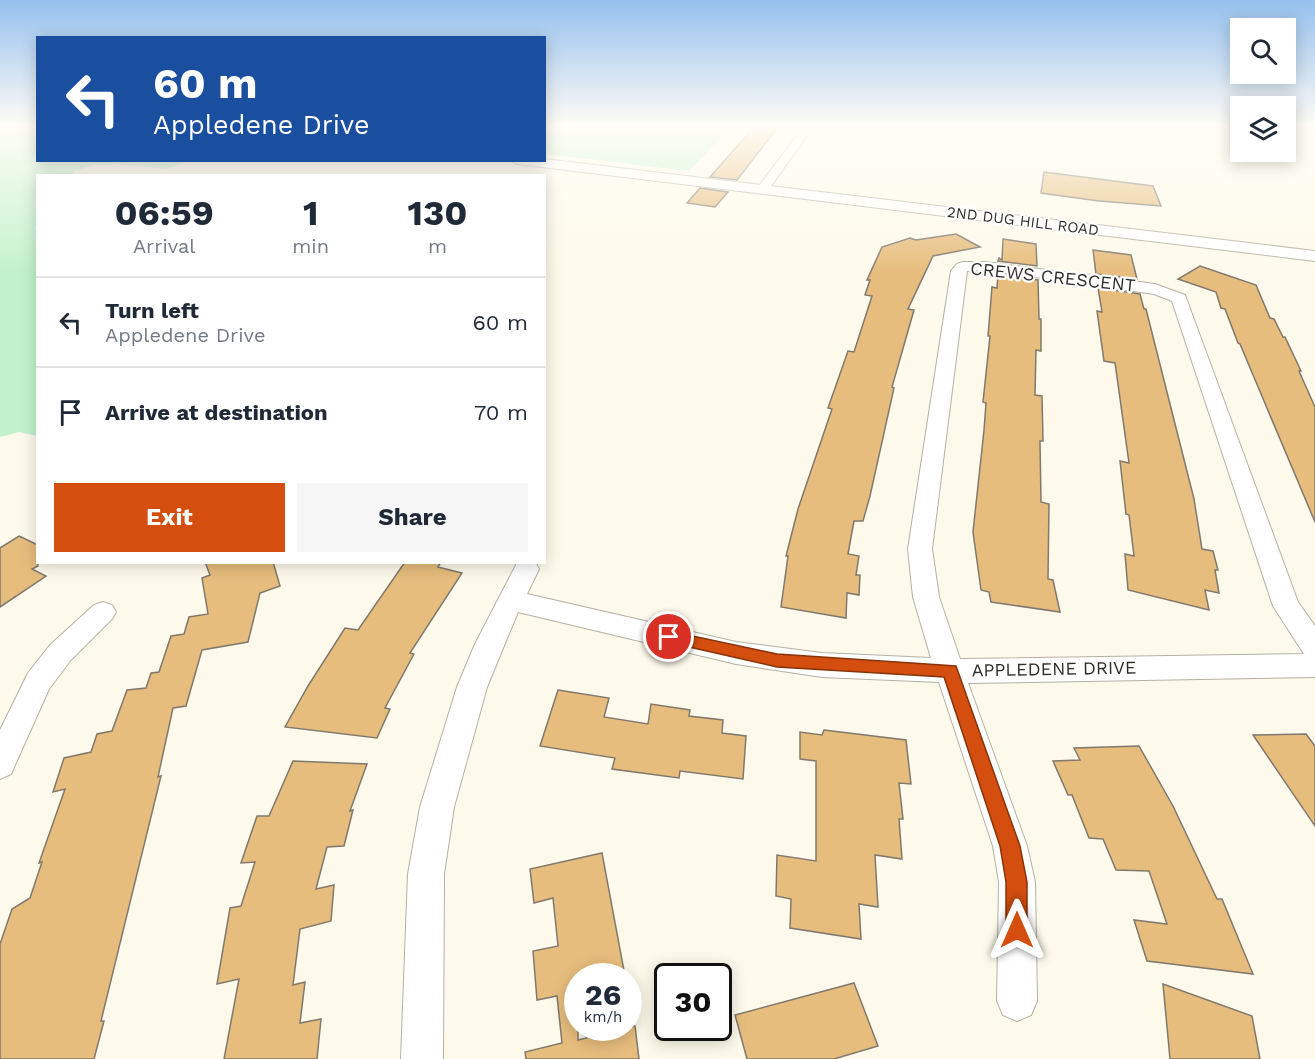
<!DOCTYPE html>
<html lang="en">
<head>
<meta charset="utf-8">
<style>
	:root { --surface:#fff; --page:#f6f6f7; --text:#1f2937; --muted:#747a83; --line:#e0e1e3; --accent:#d34e0f }
	body { margin:0; font-family:"Work Sans",sans-serif; background:var(--page); color:var(--text); height:100vh; display:flex; flex-direction:column; font-size:22px; white-space:nowrap }
	* { box-sizing:border-box; margin:0 }
	p { font-size:20px; color:var(--muted) }
	.icon { flex:none; width:33px; height:33px; fill:none; stroke:currentColor; stroke-width:2; stroke-linecap:round; stroke-linejoin:round }
	.map { position:relative; flex:1; overflow:hidden }
	.details { position:absolute; left:36px; top:174px; width:510px; height:390px; display:flex; flex-direction:column; background:var(--surface); border-radius:0px; box-shadow:0 3px 15px #0003 }
	.details>* { flex:none }
	.hud { position:absolute; left:36px; top:36px; width:510px; height:126px; border-radius:0px; box-shadow:0 3px 15px #0003; background:#1a4fa0; color:#fff; overflow:hidden }
	.controls { position:absolute; left:1230px; top:18px; display:grid; gap:12px }
	.controls a { display:grid; place-items:center; width:66px; height:66px; border-radius:0px; background:var(--surface); box-shadow:0 3px 15px #0003; font-size:30px }
	.speed { position:absolute; left:564px; top:963px; display:flex; gap:12px; font-size:30px; font-weight:700; text-align:center }
	.speed>* { display:grid; place-content:center; width:78px; height:78px; border-radius:50%; background:var(--surface); box-shadow:0 3px 15px #0003; line-height:1 }
	.speed small { font-size:15px; font-weight:400 }
	.speed .limit { border:3px solid #111; border-radius:9px; background:#fff; color:#111 }
	.pin { position:absolute; display:grid; place-items:center; width:51px; height:51px; color:#fff; margin:-26px; border:3px solid #fff; border-radius:50%; box-shadow:0 2px 6px #0007 }
	.me { position:absolute; width:66px; margin:-33px; rotate:0deg; stroke-linejoin:round; filter:drop-shadow(0 0 4px #0008) }
	.turn { display:flex; align-items:center; gap:21px; height:126px; padding:0 18px; font-size:27px }
	.turn .icon { width:78px; height:78px; stroke-width:2.5 }
	.turn b { display:block; font-size:42px; line-height:51px }
	.eta { display:flex; justify-content:space-evenly; align-items:center; height:102px; text-align:center }
	.eta b { font-size:36px; font-weight:700; line-height:42px }
	.primary-button { display:flex; gap:12px; margin-top:auto; padding:12px 18px }
	.primary-button a { flex:1; height:69px; border-radius:0px; background:var(--accent); color:#fff; font-size:24px; font-weight:700; line-height:69px; text-align:center }
	.primary-button a+a { background:var(--page); color:var(--text) }
	ul { padding:0; list-style:none }
	li { display:flex; align-items:center; gap:18px; height:90px; padding:0 18px; border-top:2px solid var(--line) }
	li div { flex:1 }
	li b { display:block; font-size:22px }
	li em { font-style:normal }
	.map>svg:first-child { display:block }
	.green { fill:#c2f2cc }
	.building { fill:#e7bd7d; stroke:#81796e; stroke-width:1.5 }
	.lines { fill:none; stroke-linecap:round; stroke-linejoin:round }
	.minor-casing { stroke:#b4b0a3; stroke-width:2 }
	.tertiary-casing { stroke:#b4b0a3; stroke-width:2 }
	.minor { fill:#fff; fill-rule:evenodd }
	.tertiary { fill:#fff; fill-rule:evenodd }
	.route { fill:#d34e0f; stroke:#89330a; stroke-width:1.5 }
	.labels { text-anchor:middle; stroke-width:4.5; stroke-linejoin:round; paint-order:stroke }
	.far-street-label { font-size:15px; fill:#2e2c27; stroke:#fff }
	.street-label { font-size:18px; fill:#2e2c27; stroke:#fff }
</style>
</head>
<body>
<div class="map">
<svg width="1315" height="1059" viewBox="0 0 1315 1059">
	<rect width="100%" height="100%" fill="#fefaeb"/>
	<g class="green">
		<path d="M0,126H37L38,160L188,161L167,169L120,164L92,165L73,172L76,175L38,176V221L35,228L38,234L37,436L19,432L0,437Z"/>
		<path d="M545,126H733L689,171L545,154Z"/>
	</g>
	<g class="building">
		<path d="M755,126H779L737,180L710,177Z"/>
		<path d="M1044,172L1153,186L1161,206L1099,201L1041,193Z"/>
		<path d="M700,188L728,192L715,207L687,203Z"/>
		<path d="M956,234L980,247L933,256L908,309L914,310L892,387L894,388L870,496L863,521H854L848,554L859,556L856,575H860L859,595L847,593L846,618L781,607L788,556H786L798,509L832,409L828,408L848,351L854,352L872,296L865,295L870,280H867L882,247L910,238L916,240Z"/>
		<path d="M1003,239L1036,244L1037,266L998,261L999,258L1002,260Z"/>
		<path d="M1093,250L1131,255L1137,279L1096,274Z"/>
		<path d="M1200,266L1256,285L1270,318L1274,319L1283,337H1285L1301,371H1299L1315,407V522L1240,344L1238,343L1225,309L1221,308L1216,292L1178,279Z"/>
		<path d="M998,274L1038,280L1039,319H1041V351L1036,350L1035,395L1042,396L1043,441H1040L1041,502L1049,504L1048,579L1053,580L1060,612L991,602L989,592L981,590L973,532L984,430L986,403L983,402L990,336H988L992,287L997,288Z"/>
		<path d="M1098,288L1140,294L1144,309H1146L1194,499L1202,549L1213,551L1218,570H1215L1219,593L1205,590L1209,610L1128,590L1125,554L1134,556L1129,515L1126,514L1120,461L1129,463L1115,363L1104,361L1097,311L1102,312Z"/>
		<path d="M19,536L38,545V566L32,569L46,576L0,607V548Z"/>
		<path d="M205,562H273L280,586L260,593L248,642L202,650L186,706L173,708L158,777L161,776L101,1021H104L94,1059H0V944L12,909L30,898L42,862L39,863L65,789L53,792L64,758L91,752L97,734L112,731L127,690L146,688L151,673L159,672L171,636L184,634L189,617L208,614L202,578L210,575Z"/>
		<path d="M405,562H441L438,567L462,573L410,653L414,654L385,708L390,709L377,738L285,727L308,686L345,628L358,630Z"/>
		<path d="M558,690L609,698L604,717L648,724L651,704L690,710L689,716L723,720L722,733L746,736L743,779L680,771L679,778L612,769L615,758L540,746Z"/>
		<path d="M824,730L906,740L911,784L899,783L903,819H899L902,859L875,855L878,907L859,904L861,939L790,928L791,899L776,896L777,855L816,861V761L800,759V732L822,735Z"/>
		<path d="M1306,734L1315,746V826L1253,735Z"/>
		<path d="M1139,746L1173,806L1217,899H1222L1253,974L1147,961L1134,920L1167,924L1149,871L1116,870L1103,839L1089,838L1072,795H1068L1053,761L1080,760L1074,748Z"/>
		<path d="M293,761L367,764L350,811L353,810L344,846L327,847L316,889L334,885L331,921L300,929L293,985L305,982L300,1023L321,1019L317,1059H224L239,979L217,984L230,908L241,906L255,862L241,863L257,816H269Z"/>
		<path d="M602,853L625,976H578V1040L635,1026L639,1059H526L525,1052L562,1043L557,996L537,1000L533,951L558,946L553,898L534,903L530,869Z"/>
		<path d="M854,983L878,1046L834,1059H747L735,1015Z"/>
		<path d="M1163,984L1252,1016L1260,1059H1170Z"/>
	</g>
	<g class="lines">
		<g class="minor-casing">
			<g id="minor">
				<path d="M804,126H814L766,193H758L756,190L758,187Z"/>
				<path d="M962,262H986L1155,284L1185,295L1298,602L1315,626V677L968,683L1027,846L1035,882L1037,1001L1031,1015L1017,1021L1003,1015L997,1001L999,882L993,846L939,682L822,677L736,664L518,612L487,687L454,807L444,874L443,1059H401L408,874L420,807L457,687L475,644L517,563L535,562L539,569L527,594L736,642L822,653L931,658L913,597L908,549L951,271L957,264ZM986,270L1154,294L1172,301L1273,606L1304,654L960,659L939,597L932,549L967,271Z"/>
				<path d="M103,602L112,605L116,612L112,619L70,661L49,689L11,774L0,779V730L28,673L50,645L94,605Z"/>
			</g>
		</g>
		<g class="tertiary-casing">
			<path id="tertiary" d="M544,159L1315,251V261L517,164L510,160Z"/>
		</g>
		<use href="#minor" class="minor"/>
		<use href="#tertiary" class="tertiary"/>
	</g>
	<linearGradient id="sky" x2="0" y2="1"><stop stop-color="#95c0ee"/><stop offset="0.46" stop-color="#fffdf6"/><stop offset="1" stop-color="#fffdf6" stop-opacity="0"/></linearGradient>
	<rect width="1315" height="274" fill="url(#sky)"/>
	<path class="route" d="M669,631L777,654L956,666L1020,846L1027,882V930L1024,937L1017,940L1009,937L1006,930V882L1000,846L944,677L777,667L663,641L661,637L663,632Z"/>
	<g class="labels">
		<g class="far-street-label">
			<text transform="translate(1023 221) rotate(7)" y="5">2ND DUG HILL ROAD</text>
		</g>
		<g class="street-label">
			<text transform="translate(1053 277) rotate(6)" y="6">CREWS CRESCENT</text>
			<text transform="translate(1054 669) rotate(-1)" y="6">APPLEDENE DRIVE</text>
		</g>
	</g>
</svg>
<div class="controls">
<a><svg class="icon" aria-label="search" viewBox="0 0 24 24"><circle cx="10" cy="10" r="6"/><path d="M15 15l6 6"/></svg></a>
<a><svg class="icon" aria-label="layers" viewBox="0 0 24 24"><path d="M12 4l9 5-9 5-9-5zM3 14l9 5 9-5"/></svg></a>
</div>
<div class="speed"><div>26<small>km/h</small></div><div class="limit">30</div></div>
<div class="pin" style="left:669px;top:637px;background:#d93025"><svg class="icon" aria-label="arrive" viewBox="0 0 24 24"><path d="M6 21V4h12l-3 4 3 4H6"/></svg></div>
<svg class="me" style="left:1017px;top:930px" viewBox="-20 -20 40 40"><path d="M0-17L14 15 0 8-14 15z" fill="#d34e0f" stroke="#fff" stroke-width="4"/></svg>
<div class="hud">
<div class="turn"><svg class="icon" aria-label="left" viewBox="0 0 24 24"><path d="M17 20v-9H6M10 6l-5 5 5 5"/></svg><div><b>60 m</b>Appledene Drive</div></div>
</div>
<section class="details">
<div class="eta">
<div><b>06:59</b><p>Arrival</p></div>
<div><b>1</b><p>min</p></div>
<div><b>130</b><p>m</p></div>
</div>
<ul>
<li><svg class="icon" aria-label="left" viewBox="0 0 24 24"><path d="M17 20v-9H6M10 6l-5 5 5 5"/></svg><div><b>Turn left</b><p>Appledene Drive</p></div><em>60 m</em></li>
<li><svg class="icon" aria-label="arrive" viewBox="0 0 24 24"><path d="M6 21V4h12l-3 4 3 4H6"/></svg><div><b>Arrive at destination</b></div><em>70 m</em></li>
</ul>
<div class="primary-button"><a>Exit</a><a>Share</a></div>
</section>
</div>
</body>
</html>
